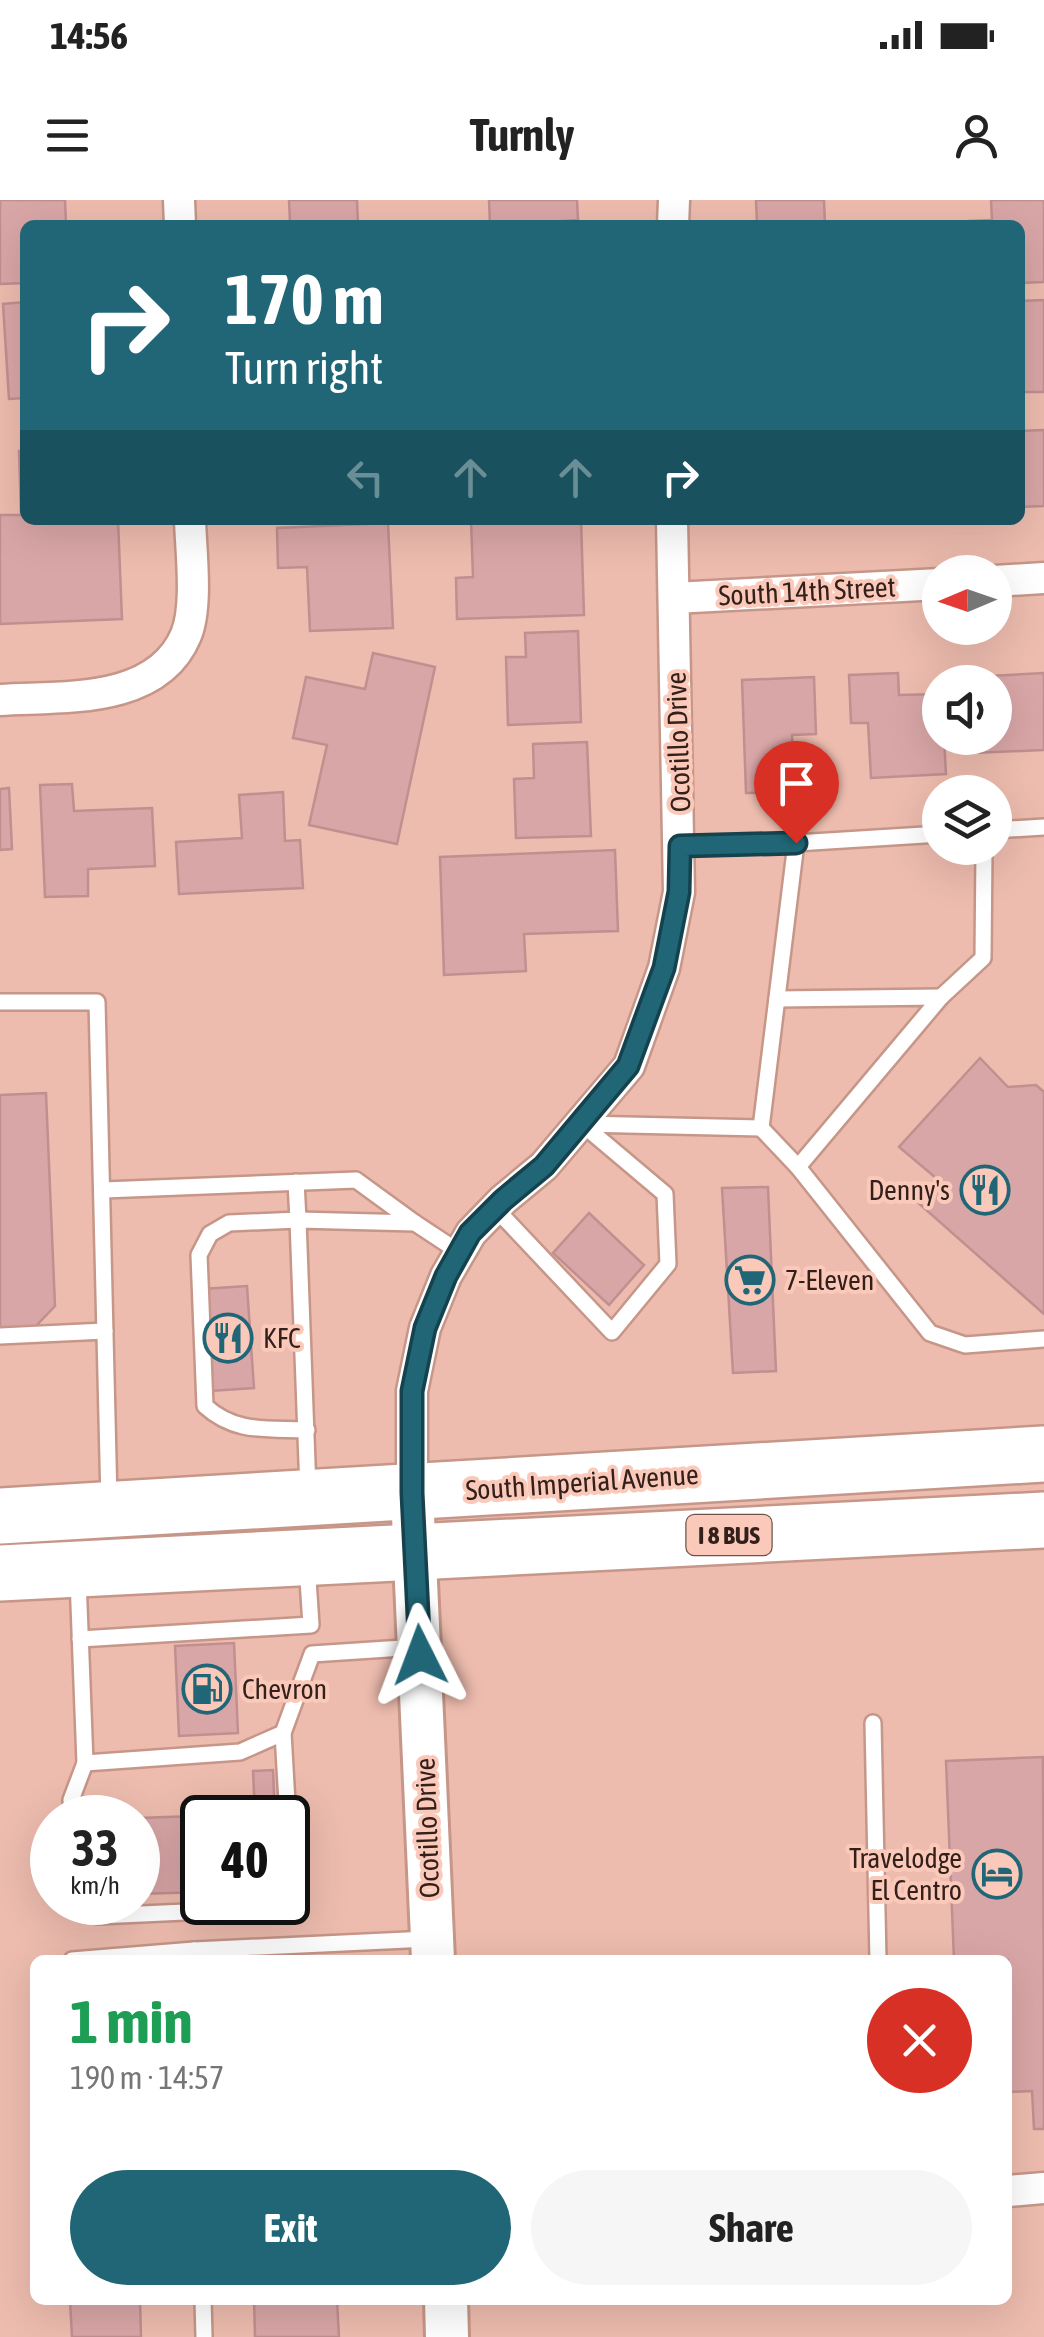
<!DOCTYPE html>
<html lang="en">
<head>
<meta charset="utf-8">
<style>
	:root { --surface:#fff; --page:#f6f6f6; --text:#222; --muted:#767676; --accent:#206676 }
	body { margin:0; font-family:"Asap Condensed",sans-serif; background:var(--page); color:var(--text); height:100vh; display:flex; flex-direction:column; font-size:38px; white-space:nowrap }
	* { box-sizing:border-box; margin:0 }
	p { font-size:32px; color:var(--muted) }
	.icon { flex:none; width:55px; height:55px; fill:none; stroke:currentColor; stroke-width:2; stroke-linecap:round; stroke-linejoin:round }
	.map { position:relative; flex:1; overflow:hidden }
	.details { position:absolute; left:30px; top:1755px; width:982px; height:350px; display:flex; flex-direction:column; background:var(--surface); border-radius:15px; box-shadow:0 10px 40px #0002 }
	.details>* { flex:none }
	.banner { position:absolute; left:20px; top:20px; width:1005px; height:305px; border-radius:15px; box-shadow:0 10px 40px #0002; background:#206676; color:#fff; overflow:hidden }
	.needle { width:65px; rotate:268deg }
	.controls { position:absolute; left:922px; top:355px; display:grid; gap:20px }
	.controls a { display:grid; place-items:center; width:90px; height:90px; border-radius:50%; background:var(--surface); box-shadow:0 10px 40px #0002; font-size:50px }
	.speed { position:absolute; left:30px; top:1595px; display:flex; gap:20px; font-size:50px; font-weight:700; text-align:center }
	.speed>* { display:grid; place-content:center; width:130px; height:130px; border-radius:50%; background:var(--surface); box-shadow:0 10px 40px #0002; line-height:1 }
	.speed small { font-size:25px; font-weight:400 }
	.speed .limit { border:5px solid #111; border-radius:15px; background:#fff; color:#111 }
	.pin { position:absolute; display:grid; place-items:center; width:85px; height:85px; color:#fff; margin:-102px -42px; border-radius:50% 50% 50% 0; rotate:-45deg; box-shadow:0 0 10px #0007 }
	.pin .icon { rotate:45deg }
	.me { position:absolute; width:110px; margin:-55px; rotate:357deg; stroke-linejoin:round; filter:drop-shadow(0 0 8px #0008) }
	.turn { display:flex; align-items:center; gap:35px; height:210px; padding:0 40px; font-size:45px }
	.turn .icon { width:130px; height:130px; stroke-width:2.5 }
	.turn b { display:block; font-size:70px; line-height:85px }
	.lanes { display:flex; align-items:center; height:95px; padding:0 40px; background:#0003; justify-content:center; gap:50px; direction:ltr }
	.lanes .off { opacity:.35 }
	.round { display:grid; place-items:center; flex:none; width:105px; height:105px; border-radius:52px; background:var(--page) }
	.overview { display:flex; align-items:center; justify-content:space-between; height:170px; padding:0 40px }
	h1 { font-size:60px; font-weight:700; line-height:75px; color:#1e9e55 }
	.cta { display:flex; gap:20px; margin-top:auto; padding:20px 40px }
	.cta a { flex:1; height:115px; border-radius:60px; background:var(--accent); color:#fff; font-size:40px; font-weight:700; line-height:115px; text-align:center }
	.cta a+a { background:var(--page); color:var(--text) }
	.status { display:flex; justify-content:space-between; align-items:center; height:70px; padding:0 50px; background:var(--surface); direction:ltr }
	.status svg { height:28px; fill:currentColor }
	header { display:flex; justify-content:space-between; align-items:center; height:130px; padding:0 40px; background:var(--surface); font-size:45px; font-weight:700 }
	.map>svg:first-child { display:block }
	.building { fill:#d9a6a7; stroke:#c18f90; stroke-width:2.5 }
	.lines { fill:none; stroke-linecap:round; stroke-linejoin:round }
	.lane-casing { stroke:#c69688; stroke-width:20 }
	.street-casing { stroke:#c69688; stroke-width:35 }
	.secondary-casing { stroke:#c69688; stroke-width:48 }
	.highway-casing { stroke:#c69688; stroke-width:60 }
	.lane { stroke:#fff; stroke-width:15 }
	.street { stroke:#fff; stroke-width:30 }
	.secondary { stroke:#fff; stroke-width:42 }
	.highway { stroke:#fff; stroke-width:55 }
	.route-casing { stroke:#15424d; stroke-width:25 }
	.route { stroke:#206676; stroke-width:18 }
	.labels { text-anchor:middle; stroke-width:8; stroke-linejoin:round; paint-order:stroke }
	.shield { fill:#fbc9ba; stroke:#6f534b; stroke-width:2.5 }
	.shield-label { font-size:25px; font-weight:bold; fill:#33201b }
	.street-label { font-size:28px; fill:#33201b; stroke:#fbc9ba }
	.poi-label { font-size:28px; fill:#33201b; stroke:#fbc9ba; text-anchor:start }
</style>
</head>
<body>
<div class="status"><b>14:56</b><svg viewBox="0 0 49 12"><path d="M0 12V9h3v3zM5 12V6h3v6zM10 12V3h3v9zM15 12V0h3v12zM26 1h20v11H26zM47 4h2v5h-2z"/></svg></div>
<header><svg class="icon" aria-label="menu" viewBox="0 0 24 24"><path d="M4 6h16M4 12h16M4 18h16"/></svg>Turnly<svg class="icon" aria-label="person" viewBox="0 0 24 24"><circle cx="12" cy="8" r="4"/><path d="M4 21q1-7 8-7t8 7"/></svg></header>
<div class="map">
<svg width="1044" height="2137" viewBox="0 0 1044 2137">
	<rect width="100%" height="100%" fill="#edbcae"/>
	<g class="building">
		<path d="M0,0H65L66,25H25V83L0,84Z"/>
		<path d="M289,0H357L358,25H265L290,22Z"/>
		<path d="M489,0H577L578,20L563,21V25H490Z"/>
		<path d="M756,0H824L825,25H757Z"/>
		<path d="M991,0H1044V82L1020,83V25H969V21L992,20Z"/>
		<path d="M1044,100V192H1020V101Z"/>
		<path d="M25,102V198L9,199L3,104Z"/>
		<path d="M1044,230V306L1020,307V231Z"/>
		<path d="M19,251H25V320H118L122,419L0,424V315H21Z"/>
		<path d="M471,320H581L584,415L457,419L456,378L473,377Z"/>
		<path d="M388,323L393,428L310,431L307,367L278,368L277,328Z"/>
		<path d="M578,431L581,522L508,525L506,457H526L525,433Z"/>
		<path d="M373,453L435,467L397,644L309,625L327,545L293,538L306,477L365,489Z"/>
		<path d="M898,473L899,495L940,494V538H944L946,574L871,578L868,523H851L849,475Z"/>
		<path d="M1044,473V550L973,553V538H995V482H970V477Z"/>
		<path d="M814,477L816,534L792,535L794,592L746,593L742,480Z"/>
		<path d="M587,542L591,636L516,638L514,579L534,578L533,544Z"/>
		<path d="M72,584L74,611L152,608L155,666L88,669V696L45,697L40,585Z"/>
		<path d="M9,588L12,649L0,650V589Z"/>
		<path d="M283,592L285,641L300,640L303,688L179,694L176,642L242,638L239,595Z"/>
		<path d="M615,650L618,731L524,734L526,771L444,775L440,657Z"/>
		<path d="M980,858L1008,887L1036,885L1044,892V1114L916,1001L936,978L899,947Z"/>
		<path d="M46,893L55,1106L33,1129L0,1130V895Z"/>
		<path d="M768,987L776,1171L733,1173L722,988Z"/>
		<path d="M589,1013L644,1065L609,1105L553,1053Z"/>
		<path d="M247,1086L254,1188L210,1191L202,1089Z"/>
		<path d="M234,1443L238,1533L179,1536L175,1446Z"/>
		<path d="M1043,1557L1044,1929H1034L1032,1891L1008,1892V1760H954L946,1561Z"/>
		<path d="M273,1570L275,1618H202V1692L138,1694V1618L255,1614L253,1571Z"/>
		<path d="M70,2100H140L141,2137H72Z"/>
		<path d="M254,2100H337L339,2137H255Z"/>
	</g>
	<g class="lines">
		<g class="lane-casing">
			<g id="lane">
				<path d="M995,630L1044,627"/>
				<path d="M796,643L940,634"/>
				<path d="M941,797L983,758L984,648"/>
				<path d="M777,799L941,797L798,967"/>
				<path d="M0,802H97L109,1301"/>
				<path d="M582,924L761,928L796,643L680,646"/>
				<path d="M761,928L798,967L930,1133L965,1145L1044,1139"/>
				<path d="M296,982L298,1020L229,1023L210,1034L199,1055L205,1206C236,1234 267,1228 307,1230"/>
				<path d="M104,990L356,980L415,1023"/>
				<path d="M495,1008L612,1132L668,1064L665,994L582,924"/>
				<path d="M0,1136L105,1131"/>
				<path d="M308,1290L298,1020L415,1023L459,1052"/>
				<path d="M78,1378L85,1563L240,1552L283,1533L312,1454L418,1447"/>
				<path d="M80,1439L311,1425L307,1364"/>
				<path d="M873,1523L878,1760"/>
				<path d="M72,1618L71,1600L85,1563"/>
				<path d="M76,1702L98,1716L293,1707L283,1533"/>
				<path d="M72,1760L194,1750"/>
				<path d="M194,1760V1750L428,1739"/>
				<path d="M203,2100L204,2137"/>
			</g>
		</g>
		<g class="street-casing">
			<g id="street">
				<path d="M179,0L180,25"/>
				<path d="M673,25L674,0"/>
				<path d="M995,381L1044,378"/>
				<path d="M674,398L940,384"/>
				<path d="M0,500C62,496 157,505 186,435C198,406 191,352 190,320"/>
				<path d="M412,1293V1191L425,1128L446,1076L471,1033L503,1000L544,966L629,866L664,768L679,692L672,320"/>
				<path d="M1008,1991L1044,1988"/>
			</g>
		</g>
		<g class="secondary-casing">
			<g id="secondary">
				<path d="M412,1293L433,1760"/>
				<path d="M446,2100L447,2137"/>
			</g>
		</g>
		<g class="highway-casing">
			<g id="highway">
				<path d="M0,1316L1044,1254"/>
				<path d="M0,1373L1044,1320"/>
			</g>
		</g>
		<use href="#lane" class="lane"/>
		<use href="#street" class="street"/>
		<use href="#secondary" class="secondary"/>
		<use href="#highway" class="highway"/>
	</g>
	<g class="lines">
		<g class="route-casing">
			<path id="route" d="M420,1455L412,1293V1191L425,1128L446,1076L470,1033L503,1000L544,966L628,866L664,768L679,692L680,646L796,643"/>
		</g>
		<use href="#route" class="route"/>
	</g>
	<defs>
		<g id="restaurant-ring" transform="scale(2.5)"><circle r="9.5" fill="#fbc9ba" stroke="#206676" stroke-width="1.5"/><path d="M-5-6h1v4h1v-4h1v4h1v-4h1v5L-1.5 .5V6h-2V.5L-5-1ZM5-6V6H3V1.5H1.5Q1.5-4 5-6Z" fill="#206676"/></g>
		<g id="supermarket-ring" transform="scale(2.5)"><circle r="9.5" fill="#fbc9ba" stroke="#206676" stroke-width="1.5"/><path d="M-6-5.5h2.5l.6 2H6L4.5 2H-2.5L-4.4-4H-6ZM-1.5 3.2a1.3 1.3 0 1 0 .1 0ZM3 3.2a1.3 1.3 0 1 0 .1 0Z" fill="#206676"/></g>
		<g id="fuel-ring" transform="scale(2.5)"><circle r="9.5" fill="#fbc9ba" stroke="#206676" stroke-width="1.5"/><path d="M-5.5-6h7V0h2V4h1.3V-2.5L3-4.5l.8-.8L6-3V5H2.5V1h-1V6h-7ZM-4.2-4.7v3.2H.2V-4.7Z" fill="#206676"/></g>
		<g id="hotel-ring" transform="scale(2.5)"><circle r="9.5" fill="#fbc9ba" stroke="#206676" stroke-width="1.5"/><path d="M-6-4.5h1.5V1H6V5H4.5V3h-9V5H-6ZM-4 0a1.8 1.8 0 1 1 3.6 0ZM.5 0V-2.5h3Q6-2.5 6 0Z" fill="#206676"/></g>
	</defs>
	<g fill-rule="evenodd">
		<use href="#restaurant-ring" x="985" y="990"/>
		<use href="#supermarket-ring" x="750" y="1080"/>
		<use href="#restaurant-ring" x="228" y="1138"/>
		<use href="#fuel-ring" x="207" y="1489"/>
		<use href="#hotel-ring" x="997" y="1674"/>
	</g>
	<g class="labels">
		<rect class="shield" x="686.5" y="1315" width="85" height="40" rx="8"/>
		<g class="shield-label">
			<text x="729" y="1344">I 8 BUS</text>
		</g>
		<g class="street-label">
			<text transform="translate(807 391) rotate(-3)" y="10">South 14th Street</text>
			<text transform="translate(678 542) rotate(-92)" y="10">Ocotillo Drive</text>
			<text transform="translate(582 1282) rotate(-4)" y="10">South Imperial Avenue</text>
			<text transform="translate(427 1628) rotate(-92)" y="10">Ocotillo Drive</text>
		</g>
		<g class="poi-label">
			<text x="950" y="1000" text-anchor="end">Denny's</text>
			<text x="785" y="1090">7-Eleven</text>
			<text x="263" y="1148">KFC</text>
			<text x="242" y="1499">Chevron</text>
			<text x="962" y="1668" text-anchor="end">Travelodge<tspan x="962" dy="32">El Centro</tspan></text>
		</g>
	</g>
</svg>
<div class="controls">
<a><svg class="needle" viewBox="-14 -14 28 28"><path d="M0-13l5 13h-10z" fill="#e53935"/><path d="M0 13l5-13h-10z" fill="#767676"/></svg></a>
<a><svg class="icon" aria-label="sound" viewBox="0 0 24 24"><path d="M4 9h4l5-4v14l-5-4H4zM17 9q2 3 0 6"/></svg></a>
<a><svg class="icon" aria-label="layers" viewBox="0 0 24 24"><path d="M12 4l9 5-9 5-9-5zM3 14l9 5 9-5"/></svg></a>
</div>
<div class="speed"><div>33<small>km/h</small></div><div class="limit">40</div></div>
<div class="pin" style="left:796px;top:643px;background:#d93025"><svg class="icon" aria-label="arrive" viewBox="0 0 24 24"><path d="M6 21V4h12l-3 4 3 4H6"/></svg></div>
<svg class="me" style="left:420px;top:1455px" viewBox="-20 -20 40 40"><path d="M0-17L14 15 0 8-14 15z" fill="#206676" stroke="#fff" stroke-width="4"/></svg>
<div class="banner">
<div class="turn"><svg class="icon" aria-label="right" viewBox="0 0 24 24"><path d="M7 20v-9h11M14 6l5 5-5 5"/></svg><div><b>170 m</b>Turn right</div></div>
<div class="lanes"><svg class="icon off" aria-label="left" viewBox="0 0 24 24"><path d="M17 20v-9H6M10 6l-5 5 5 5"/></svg><svg class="icon off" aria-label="ahead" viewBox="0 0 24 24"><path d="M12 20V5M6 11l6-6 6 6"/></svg><svg class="icon off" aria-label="ahead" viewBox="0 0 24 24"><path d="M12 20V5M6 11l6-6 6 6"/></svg><svg class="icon" aria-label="right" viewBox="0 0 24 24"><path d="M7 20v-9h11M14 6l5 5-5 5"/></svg></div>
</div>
<section class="details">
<div class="overview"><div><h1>1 min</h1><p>190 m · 14:57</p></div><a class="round" style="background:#d93025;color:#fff"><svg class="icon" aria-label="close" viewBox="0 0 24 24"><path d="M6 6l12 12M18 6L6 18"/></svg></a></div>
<div class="cta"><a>Exit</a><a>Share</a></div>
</section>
</div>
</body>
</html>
